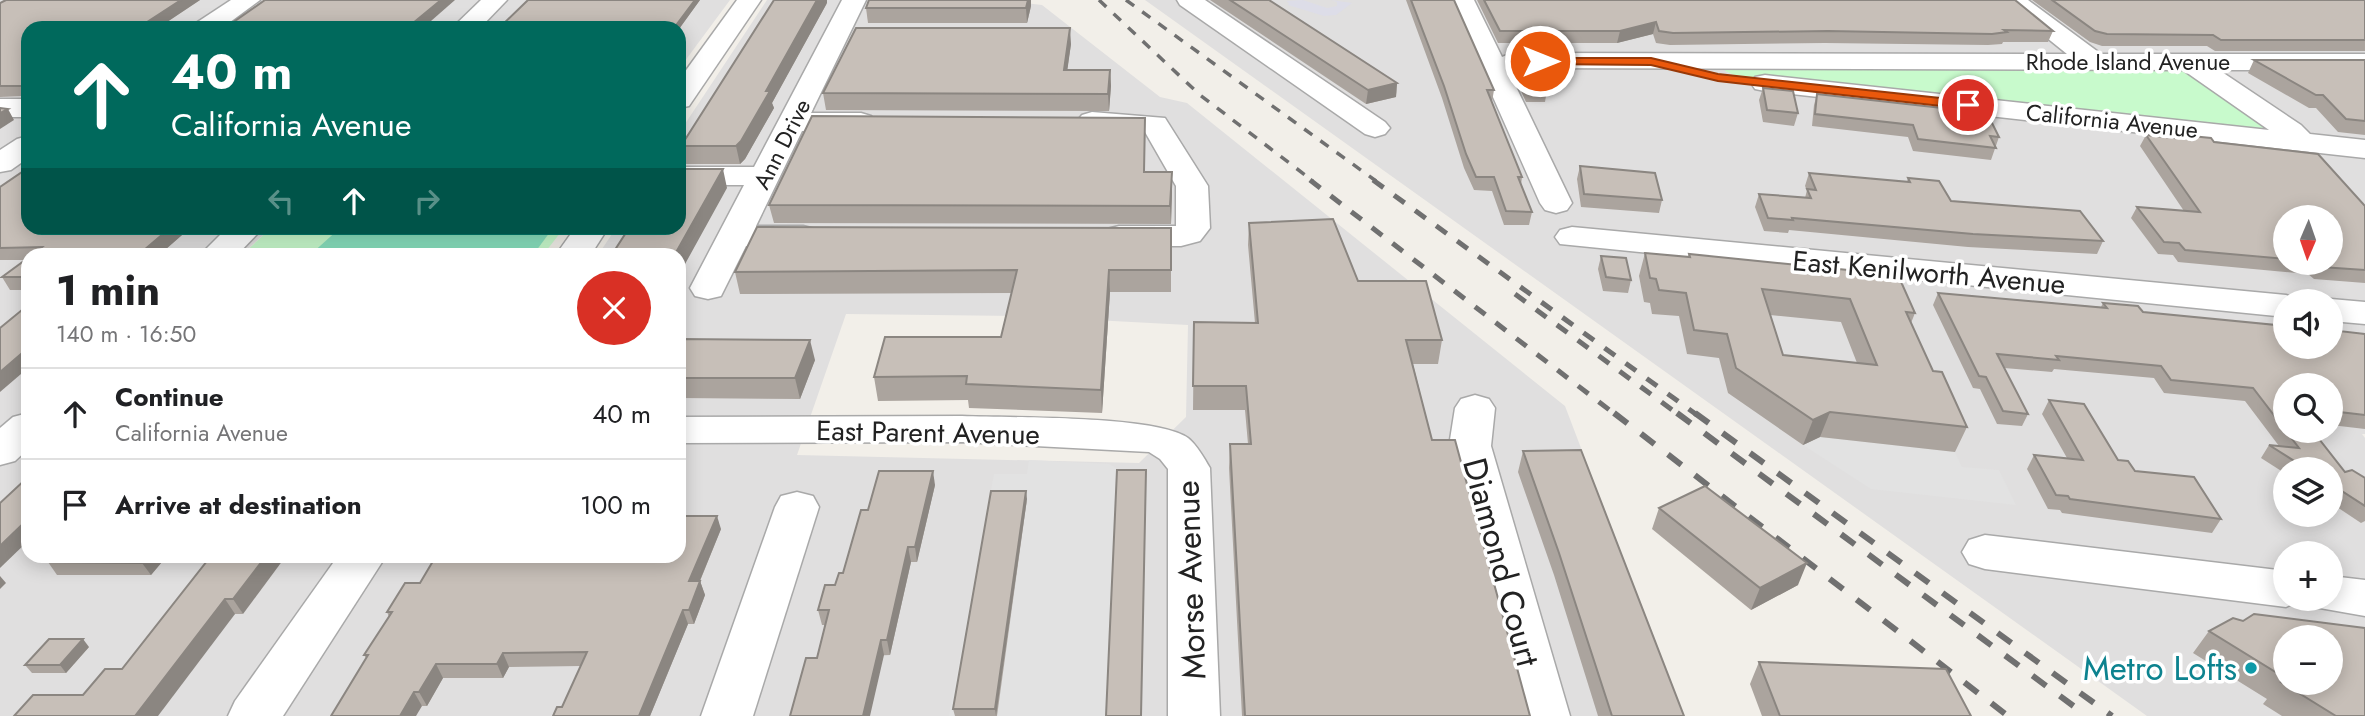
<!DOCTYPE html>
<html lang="en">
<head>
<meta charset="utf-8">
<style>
	:root { --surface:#fff; --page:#f2f2f2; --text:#202124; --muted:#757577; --line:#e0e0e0 }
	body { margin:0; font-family:Jost,sans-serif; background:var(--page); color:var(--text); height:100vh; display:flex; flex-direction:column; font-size:26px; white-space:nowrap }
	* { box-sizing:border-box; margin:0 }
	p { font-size:23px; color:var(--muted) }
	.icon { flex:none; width:38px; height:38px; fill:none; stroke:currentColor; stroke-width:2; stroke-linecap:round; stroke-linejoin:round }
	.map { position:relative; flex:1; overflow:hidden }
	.details { position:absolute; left:21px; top:248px; width:665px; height:315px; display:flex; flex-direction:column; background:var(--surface); border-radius:21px; box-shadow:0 4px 18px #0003 }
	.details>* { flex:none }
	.banner { position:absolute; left:21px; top:21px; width:665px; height:214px; border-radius:21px; box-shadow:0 4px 18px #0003; background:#00695c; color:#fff; overflow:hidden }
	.needle { width:46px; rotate:182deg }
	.buttons { position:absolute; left:2273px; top:205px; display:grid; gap:14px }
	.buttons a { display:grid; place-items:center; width:70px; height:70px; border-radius:50%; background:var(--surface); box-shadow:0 4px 18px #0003; font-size:35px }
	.pin { position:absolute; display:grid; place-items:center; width:60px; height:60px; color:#fff; margin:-30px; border:4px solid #fff; border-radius:50%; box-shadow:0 2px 7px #0007 }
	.me { position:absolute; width:77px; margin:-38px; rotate:90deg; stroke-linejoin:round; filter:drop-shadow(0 0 5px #0008) }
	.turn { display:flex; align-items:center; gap:24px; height:147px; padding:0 35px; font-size:32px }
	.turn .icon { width:91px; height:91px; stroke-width:2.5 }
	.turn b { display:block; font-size:49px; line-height:60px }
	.lanes { display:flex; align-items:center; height:66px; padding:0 35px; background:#0003; justify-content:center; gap:35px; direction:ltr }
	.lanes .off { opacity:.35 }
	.round { display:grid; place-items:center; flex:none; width:74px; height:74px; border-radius:37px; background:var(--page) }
	.overview { display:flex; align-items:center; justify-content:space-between; height:119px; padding:0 35px }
	h1 { font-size:42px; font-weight:700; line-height:52px }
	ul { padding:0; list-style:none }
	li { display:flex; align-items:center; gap:21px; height:91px; padding:0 35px; border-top:2px solid var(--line) }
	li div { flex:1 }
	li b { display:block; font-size:26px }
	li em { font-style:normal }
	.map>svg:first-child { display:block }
	.residential { fill:#e0dfdf; fill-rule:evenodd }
	.park { fill:#c8facc }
	.pitch { fill:#88e0be }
	.parking { fill:#e2e2e2 }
	.plaza { fill:#dddde8 }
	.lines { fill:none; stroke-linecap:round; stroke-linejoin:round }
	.minor-casing { stroke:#a9a9a9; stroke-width:3 }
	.minor { fill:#fff; fill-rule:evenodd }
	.rail-far2 { stroke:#707070; stroke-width:3.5; stroke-dasharray:10 10; stroke-linecap:butt }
	.rail-far1 { stroke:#707070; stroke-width:5; stroke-dasharray:13 13; stroke-linecap:butt }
	.rail { stroke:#707070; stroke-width:6; stroke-dasharray:17 17; stroke-linecap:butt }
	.wall { fill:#aba49e; fill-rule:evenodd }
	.shaded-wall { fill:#8b8681 }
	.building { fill:#c7bfb8; stroke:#8b8681; stroke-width:2; fill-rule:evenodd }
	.route { fill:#ea580c; stroke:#983908; stroke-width:2 }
	.culture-dot { fill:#0f9aa8; stroke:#fff; stroke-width:2.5 }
	.labels { text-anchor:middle; stroke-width:7; stroke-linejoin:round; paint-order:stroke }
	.far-street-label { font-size:23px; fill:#222; stroke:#fff }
	.street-label { font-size:28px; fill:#222; stroke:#fff }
	.near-street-label { font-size:33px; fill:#222; stroke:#fff }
	.near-culture-label { font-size:33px; fill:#0d838f; stroke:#fff; text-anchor:end }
</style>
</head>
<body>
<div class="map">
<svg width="2365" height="716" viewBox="0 0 2365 716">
	<rect width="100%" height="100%" fill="#f2efe9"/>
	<g class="residential">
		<path d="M0,0H730L679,69V28H28V228H271L241,255L28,256V556H679V256L598,255L616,228H679V133L767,0H1000L1042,5L1160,97L1187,103L1565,406L1683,716H0ZM846,314L1019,316L1188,325L1186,417L1139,463L797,455Z"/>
		<path d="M1145,0H2365V434H2362L2365,438V716H2147ZM1725,71L2280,134L1734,75ZM2286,217H2331V262H2286ZM2286,301H2331V346H2286ZM2286,385H2331V430H2286ZM2286,469H2331V514H2286ZM2286,553H2331V598H2286ZM2286,637H2331V682H2286Z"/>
	</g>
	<g class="park">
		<path d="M1726,68H2183L2282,135L1734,75L1725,71Z"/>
		<path d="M271,228H564L543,255L241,256Z"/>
	</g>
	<path class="pitch" d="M340,228H553L533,255H310Z"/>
	<g class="parking">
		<path d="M1820,437L1955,452L1962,467L1999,470L2016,505L1871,489L1803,445Z"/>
		<path d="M1029,460L1109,464L1116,468L1141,716H949L994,474H1027Z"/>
	</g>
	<path class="plaza" d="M1303,0L1327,8L1337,6V2L1331,0L1352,3L1336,15L1324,16L1288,5L1289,3L1286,1Z"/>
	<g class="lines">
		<g class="minor-casing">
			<g id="minor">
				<path d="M231,0H260L222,28H192L196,23Z"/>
				<path d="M481,0H507L480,28H452Z"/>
				<path d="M737,0H761L689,106L679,108V80Z"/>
				<path d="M842,0H866L811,113H861L871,116L876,122L871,128L861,131H802L756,226H803L815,229L820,236L815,243L803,246H746L721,296L708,299L695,296L690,288L744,185H679V167H754Z"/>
				<path d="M1177,0H1205L1385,122L1390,128L1385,134L1375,137L1365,134L1180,5Z"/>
				<path d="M1450,0H1474L1502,57L1512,53L2067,54L2000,0H2028L2101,54H2365V70H2219L2301,125L2310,134L2365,140V158L1765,91L1755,89L1751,83L1755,77L1765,75L2269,130L2183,70L1507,68L1572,203L1567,210L1556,213L1545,210L1540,203Z"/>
				<rect x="0" y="99" width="28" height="18"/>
				<path d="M1092,112L1165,118L1208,186L1210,228L1200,241L1181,246H1119L1107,243L1102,236L1107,229L1119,226H1176V186L1145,132L1082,127L1077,121L1082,115Z"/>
				<path d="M28,136V158L11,170L0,172V150L17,139Z"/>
				<path d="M1572,227L2286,295L2301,301H2286V317L1560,244L1555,237L1560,230Z"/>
				<path d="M227,228H263L236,256H199Z"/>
				<path d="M575,228H608L590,256H555Z"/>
				<path d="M2331,299L2365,302V324L2331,321V301H2323Z"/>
				<path d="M1475,395L1489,399L1495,408L1491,446L1570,716H1518L1449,446L1455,408L1461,399Z"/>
				<path d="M28,413V449L15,461L0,465V428L13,417Z"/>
				<path d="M962,416C1009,418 1155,415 1188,438C1197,445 1204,458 1210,468L1220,716H1168V469L1160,459L1149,452L962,442L679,443V417Z"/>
				<path d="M797,492L813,496L819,507L753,716H701L775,507L781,496Z"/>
				<path d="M1985,535L2286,571V598H2305L2286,607L1985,569L1969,564L1962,552L1969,540Z"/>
				<path d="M338,556H386L283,716H228L235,701Z"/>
				<path d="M2331,576L2365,580V616L2314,607L2310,598H2331Z"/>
			</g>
		</g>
		<use href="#minor" class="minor"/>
		<g class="rail-far2">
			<path d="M1099,0L1200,95L1313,181"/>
			<path d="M1126,0L1376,181"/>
		</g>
		<g class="rail-far1">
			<path d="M1310,180L1616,415"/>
			<path d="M1373,180L1697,415"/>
			<path d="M1515,294L1679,415"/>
		</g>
		<g class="rail">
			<path d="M1614,413L2008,716"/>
			<path d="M1677,413L2087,716"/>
			<path d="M1695,413L2112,716"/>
		</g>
	</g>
	<g class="wall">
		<path d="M200,0L158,28H28V105L24,96L0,97V3Z"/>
		<path d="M528,0H700L679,29V28H499Z"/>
		<path d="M1210,0H1269L1397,83L1396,97L1366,104Z"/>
		<path d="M1406,0H1454L1494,90L1492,102L1522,177L1521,185L1532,212L1529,225H1504L1492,191L1474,190L1464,168L1442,98Z"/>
		<path d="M1477,0H2015L2053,31L2048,42H2003L2002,44L1988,45L1825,43L1670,45L1656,43L1653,34L1617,43H1498Z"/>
		<path d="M2032,0H2365V51H2215L2207,46H2102L2090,42Z"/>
		<path d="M827,3L772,103L774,108L745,159L740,164H686L681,146Z"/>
		<path d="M1031,6L1027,23H868L866,8Z"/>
		<path d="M1071,44L1067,70H1110L1111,86L1109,111L826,110L823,93Z"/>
		<path d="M2254,60H2365V135L2338,132L2316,108H2309L2248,73Z"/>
		<path d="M1514,61L1547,90L1545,102H1526L1512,72Z"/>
		<path d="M1763,88L1798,113L1794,126L1763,122L1759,100Z"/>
		<path d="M1817,94L1999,137L1991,160L1913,151L1908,137L1812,126L1814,105Z"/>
		<path d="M2171,134L2214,142L2365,206V283L2314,279L2308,274L2178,262L2173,255L2158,254L2131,218L2137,207L2184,211L2140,146L2146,135L2169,138ZM2286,217L2331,262H2286Z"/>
		<path d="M1145,136L1144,172L1172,190L1171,224L774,223L769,205Z"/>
		<path d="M1580,166L1662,200L1659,213L1581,207L1577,179Z"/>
		<path d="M1809,173L1907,182L1908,178L1951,201L2103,241L2097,254L1968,247L1789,230L1788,233L1764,231L1755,207L1759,194L1805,198L1807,190L1805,186Z"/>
		<path d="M0,187L190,228L158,256H28V290H10L2,277L26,260H0Z"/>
		<path d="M1249,223L1358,281L1442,340L1438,364H1413L1432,440L1530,716H1242L1229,468L1230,444H1248L1245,410H1193L1194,322L1255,323L1248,245Z"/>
		<path d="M1171,228V292H1110L1102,413L969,408L968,400L878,401L874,377L1001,337L1012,293L740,294L735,272Z"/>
		<path d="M1645,253L1688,257L1689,254L1915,313L1911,323L1933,371L1967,427L1955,452L1820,437L1803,445L1728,393L1719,358L1687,354L1679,316L1652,314L1650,303L1644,302L1639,276ZM1770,315L1841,322L1857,363L1783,355Z"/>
		<path d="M1601,256L1631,280L1628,293L1603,291L1598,269Z"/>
		<path d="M1938,293L2101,307L2103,303L2143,312L2365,334V429L2331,425V385H2286V430L2345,472L2365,478V521L2361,523L2331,503V469H2286V474L2261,458L2269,445L2279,446L2245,401L2164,393L2154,378L2054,369L2052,372L2004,368L2028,414L2022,426L1997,424L1980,389L1973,388L1933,305Z"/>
		<path d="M679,339L815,360L800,399L679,398Z"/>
		<path d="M2049,400L2118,460L2135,471L2221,519L2212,533L2062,513L2060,510L2048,509L2027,469L2034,455L2067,458L2042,414Z"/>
		<path d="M1523,451L1684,716H1598L1554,575L1518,472Z"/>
		<path d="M935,485L917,562H911L890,655L817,658L825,625H822L818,610L843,573L868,510Z"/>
		<path d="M1027,499L997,716H955L953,709Z"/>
		<path d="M1659,508L1798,585L1751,610L1652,529Z"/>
		<path d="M721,529L700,581L705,595L694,624H688L650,716H553L562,707L581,666L509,667L503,678H443L427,706H422L366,658L364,655L389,617L387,612L420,583Z"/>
		<path d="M53,556H167L151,575H57L48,562Z"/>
		<path d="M211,556L243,614H235L83,695L122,669Z"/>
		<path d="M2243,621L2365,716H2282L2263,704L2267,699L2193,653L2209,631Z"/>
		<path d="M89,647L66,673H32L25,665Z"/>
		<path d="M1759,662L1971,716H1762L1750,684Z"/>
	</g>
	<g class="shaded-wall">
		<path d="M181,0H200L158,28H138Z"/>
		<path d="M441,0H455L423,28H407Z"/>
		<path d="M695,0H700L679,29V28H674Z"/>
		<path d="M817,0H827V3L772,103L774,108L745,159L740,164L736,146Z"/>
		<path d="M1028,0H1031V6L1027,23L1026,8Z"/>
		<path d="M568,22L570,28H563Z"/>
		<path d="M1656,22L1653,34L1617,43L1620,31Z"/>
		<path d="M1070,28L1071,44L1065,87L1064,70Z"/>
		<path d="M1110,70L1111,86L1109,111L1108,94Z"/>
		<path d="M1397,83L1396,97L1366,104L1368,90Z"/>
		<path d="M8,109L14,120L0,129V113Z"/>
		<path d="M723,169L727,188L679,275V256H674Z"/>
		<path d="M1172,172V190L1171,224L1170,206Z"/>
		<path d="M170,228H190L158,256H137Z"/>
		<path d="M1109,270L1110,292L1102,413L1101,390Z"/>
		<path d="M810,340L815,360L800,399L795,378Z"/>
		<path d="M28,348V368L0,392V372Z"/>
		<path d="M1830,412L1820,437L1803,445L1813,420Z"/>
		<path d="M933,471L935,485L917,562L915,547Z"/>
		<path d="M1026,491L1027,499L996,716L995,709Z"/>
		<path d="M717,516L721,529L694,595L689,581Z"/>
		<path d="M28,519V541L0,568V546Z"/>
		<path d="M908,547L911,562L890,655L887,640Z"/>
		<path d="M147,556H167L151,575L142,563Z"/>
		<path d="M266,556H286L243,614L233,599Z"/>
		<path d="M1807,563L1798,585L1751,610L1760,588Z"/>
		<path d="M0,576L6,583L0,589Z"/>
		<path d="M700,581L705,595L694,624L689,610Z"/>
		<path d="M225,599L235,614L158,716H135Z"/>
		<path d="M683,610L688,624L650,716H639Z"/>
		<path d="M83,639L89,647L66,673L60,665Z"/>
		<path d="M881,640L884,655L870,716H863Z"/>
		<path d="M503,653L509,667L503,678L497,664Z"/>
		<path d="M436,664L443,678L427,706L419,692Z"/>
		<path d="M414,692L422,706L416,716H400Z"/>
	</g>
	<g class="building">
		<path d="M6,0H181L138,28H140H28V96L24,98L22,86H0V3Z"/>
		<path d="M265,0H441L407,28H225Z"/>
		<path d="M528,0H695L674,28H639L643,23L568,22L563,28H499Z"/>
		<path d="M774,0H817L766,91H770L741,141L736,146H681Z"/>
		<path d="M869,0H1028L1026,8H866Z"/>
		<path d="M1230,0H1269L1397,83L1368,90Z"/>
		<path d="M1411,0H1454L1494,90H1487L1522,177H1518L1532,212L1506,211L1494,177H1476L1466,154L1444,86Z"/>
		<path d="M1484,0H2015L2053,31L2004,30L2007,32L1992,34L1828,31L1673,33L1659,31L1656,22L1620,31H1500Z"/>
		<path d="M2052,0H2365V40H2221L2213,35L2107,34L2095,31Z"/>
		<path d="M856,28H1070L1064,70H1110L1108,94L823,93Z"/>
		<path d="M2254,60H2365V121L2346,119L2323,95H2316Z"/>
		<path d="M1514,61L1534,63L1547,90H1528Z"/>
		<path d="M1763,88L1793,91L1798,113L1767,110Z"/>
		<path d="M1817,94L1987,113L1999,137L1990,136L1996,148L1918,139L1913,125L1815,114Z"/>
		<path d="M0,108L8,109L0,113Z"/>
		<path d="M812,116L1145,118L1144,172H1172L1170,206L769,205Z"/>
		<path d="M2171,134L2211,138L2214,142L2318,154L2365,206V270L2321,267L2317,262H2331V217H2286V259L2185,250L2179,243L2164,242L2137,207L2200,212L2146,135L2174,138Z"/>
		<path d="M1580,166L1655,173L1662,200L1584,194Z"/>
		<path d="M28,168V228H170L137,256H31L42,247L0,248V187Z"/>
		<path d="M679,169H723L674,256H611L629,228H679Z"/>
		<path d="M1809,173L1910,182L1908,178L1939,181L1951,201L2080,211L2103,241L1973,234L1792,218L1793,220L1768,218L1759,194L1811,198L1807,189L1816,190Z"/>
		<path d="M1333,219L1358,281H1426L1442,340H1406L1432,440H1455L1530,716H1245L1230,444H1251L1246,386H1193L1194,322L1258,323L1249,223Z"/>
		<path d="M757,227L1171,228V270H1109L1101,390L966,384L967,376L874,377L885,337H1001L1017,270L735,272Z"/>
		<path d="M1645,253L1690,257L1689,254L1898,275L1915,313L1906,312L1933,371L1942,372L1967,427L1830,412L1813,420L1736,368L1727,334L1694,330L1686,293L1659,290L1656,279L1650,278ZM1762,289L1850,299L1877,365L1783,355Z"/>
		<path d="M1601,256L1626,258L1631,280L1606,277Z"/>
		<path d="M28,258V277H2Z"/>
		<path d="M1938,293L2107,308L2103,303L2138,306L2143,312L2286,326V346H2331V330L2365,334V415L2331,411V385H2286V430H2312L2345,472L2352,470L2365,478V506L2331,484V469H2307L2269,445L2299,448L2253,388L2171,380L2161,366L2056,356L2059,360L1997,354L2028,414L2003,411L1986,377L1979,376Z"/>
		<path d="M28,305V348L0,372V328Z"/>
		<path d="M679,339L810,340L795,378H679Z"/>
		<path d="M2049,400L2084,404L2118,460L2128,461L2135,471L2194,477L2221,519L2070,499L2068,496L2056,495L2034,455L2083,460Z"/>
		<path d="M1581,450L1684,716H1612L1559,553L1523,451Z"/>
		<path d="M1117,470H1146L1141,716H1106Z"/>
		<path d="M879,471H933L915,547H908L887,640H881L863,716H790L806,658H817L829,610H818L825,585H835L839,573H843L861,510H868Z"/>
		<path d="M28,477V519L0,546V503Z"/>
		<path d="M1705,486L1807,563L1760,588L1659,508Z"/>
		<path d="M991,491H1026L995,709H953Z"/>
		<path d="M679,516H717L689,581H700L689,610H683L639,716H553L557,707H562L587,652L503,653L497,664H436L419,692H414L400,716H331L368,655H364L392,612H387L405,583H420L436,556H679Z"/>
		<path d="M53,556H147L142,563L48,562Z"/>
		<path d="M211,556H266L233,599H225L135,716H14L33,695H83L105,669H122Z"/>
		<path d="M2254,614L2365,628V716H2336L2281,682L2285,678L2209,631L2233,618L2243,621ZM2286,637H2331V682H2286Z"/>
		<path d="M49,639H83L60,665H25Z"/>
		<path d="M1759,662L1946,669L1971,716H1780Z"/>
	</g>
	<path class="route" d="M1651,58L1718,74L1968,101L1974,105L1968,109L1718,81L1651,65L1540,64L1534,61L1540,58Z"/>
	<circle class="culture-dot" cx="2251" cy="668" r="7"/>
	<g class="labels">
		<g class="far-street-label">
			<text x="2128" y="70">Rhode Island Avenue</text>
			<text transform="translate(2112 121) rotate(6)" y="8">California Avenue</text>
			<text transform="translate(782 144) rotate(-63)" y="8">Ann Drive</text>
		</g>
		<g class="street-label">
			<text transform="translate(1929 272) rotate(5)" y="10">East Kenilworth Avenue</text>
			<text transform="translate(928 432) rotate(1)" y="10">East Parent Avenue</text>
		</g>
		<g class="near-street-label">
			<text transform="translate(1502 562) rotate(75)" y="12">Diamond Court</text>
			<text transform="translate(1190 580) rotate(-92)" y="12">Morse Avenue</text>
		</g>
		<g class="near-culture-label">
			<text x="2237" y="680">Metro Lofts</text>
		</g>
	</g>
</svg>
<div class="buttons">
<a><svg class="needle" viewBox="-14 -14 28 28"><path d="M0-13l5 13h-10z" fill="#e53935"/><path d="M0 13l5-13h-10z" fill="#757577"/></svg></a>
<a><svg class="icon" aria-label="sound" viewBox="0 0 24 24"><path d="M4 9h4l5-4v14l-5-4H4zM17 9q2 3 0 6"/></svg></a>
<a><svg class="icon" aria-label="search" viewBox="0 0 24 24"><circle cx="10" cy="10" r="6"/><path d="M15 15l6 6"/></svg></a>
<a><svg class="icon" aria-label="layers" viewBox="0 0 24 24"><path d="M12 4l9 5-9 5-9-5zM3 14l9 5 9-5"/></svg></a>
<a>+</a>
<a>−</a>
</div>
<div class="pin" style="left:1968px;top:105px;background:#d93025"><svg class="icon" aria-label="arrive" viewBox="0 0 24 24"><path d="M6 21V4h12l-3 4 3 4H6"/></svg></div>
<svg class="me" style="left:1540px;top:61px" viewBox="-20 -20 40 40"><circle r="17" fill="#ea580c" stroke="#fff" stroke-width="3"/><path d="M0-11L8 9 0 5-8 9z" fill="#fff"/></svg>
<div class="banner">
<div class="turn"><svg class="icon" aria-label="ahead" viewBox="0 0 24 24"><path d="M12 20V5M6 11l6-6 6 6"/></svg><div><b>40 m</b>California Avenue</div></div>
<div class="lanes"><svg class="icon off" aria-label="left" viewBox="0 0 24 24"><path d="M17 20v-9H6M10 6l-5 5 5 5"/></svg><svg class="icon" aria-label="ahead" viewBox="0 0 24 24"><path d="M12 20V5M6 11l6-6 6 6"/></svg><svg class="icon off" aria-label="right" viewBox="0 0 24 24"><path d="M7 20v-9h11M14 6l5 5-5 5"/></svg></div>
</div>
<section class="details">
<div class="overview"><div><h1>1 min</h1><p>140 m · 16:50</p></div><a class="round" style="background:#d93025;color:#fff"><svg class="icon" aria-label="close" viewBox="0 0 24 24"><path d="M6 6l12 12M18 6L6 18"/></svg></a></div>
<ul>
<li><svg class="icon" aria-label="ahead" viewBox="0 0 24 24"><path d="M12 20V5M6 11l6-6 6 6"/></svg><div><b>Continue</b><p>California Avenue</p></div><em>40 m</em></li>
<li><svg class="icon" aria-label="arrive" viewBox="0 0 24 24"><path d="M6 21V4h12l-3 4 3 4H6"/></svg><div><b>Arrive at destination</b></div><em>100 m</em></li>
</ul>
</section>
</div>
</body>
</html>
